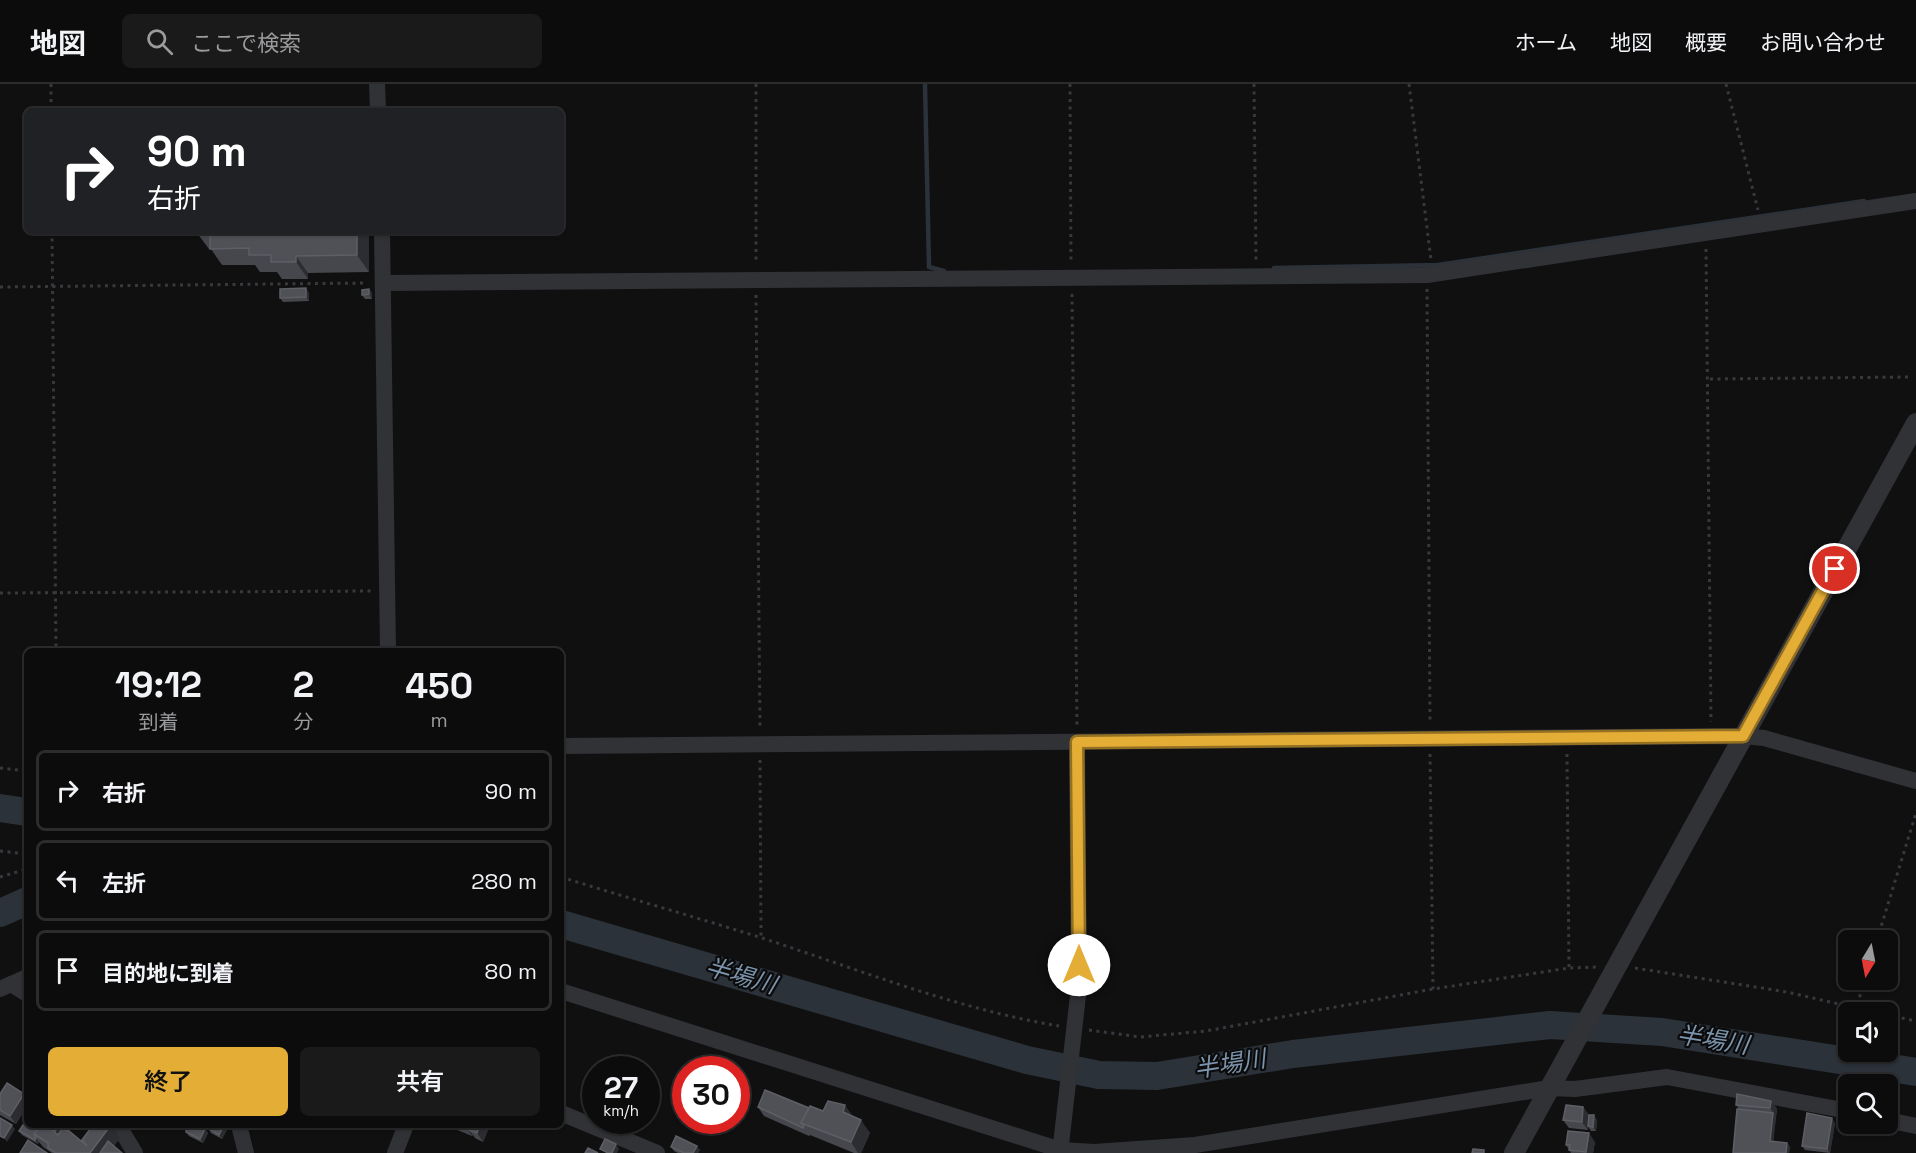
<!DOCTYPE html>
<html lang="ja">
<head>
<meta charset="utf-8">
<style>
	:root { --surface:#0c0c0d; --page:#1a1a1b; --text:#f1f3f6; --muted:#9a9b9d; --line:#2c2c2e; --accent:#e4ad35 }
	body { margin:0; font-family:"Space Grotesk","Noto Sans JP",sans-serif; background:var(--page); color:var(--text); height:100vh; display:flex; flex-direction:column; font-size:22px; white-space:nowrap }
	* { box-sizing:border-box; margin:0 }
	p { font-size:20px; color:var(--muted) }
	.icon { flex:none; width:33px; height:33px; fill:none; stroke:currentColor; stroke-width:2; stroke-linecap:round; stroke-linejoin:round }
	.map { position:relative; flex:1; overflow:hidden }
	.drawer { position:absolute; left:24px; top:564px; width:540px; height:480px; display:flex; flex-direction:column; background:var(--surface); border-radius:9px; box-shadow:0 2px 4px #0004,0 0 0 2px var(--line) }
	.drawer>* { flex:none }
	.hud { position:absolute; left:24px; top:24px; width:540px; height:126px; border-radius:9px; box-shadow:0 2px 4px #0004,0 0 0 2px var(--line); background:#202124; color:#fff; overflow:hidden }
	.needle { width:39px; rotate:190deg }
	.tools { position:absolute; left:1838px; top:846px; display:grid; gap:12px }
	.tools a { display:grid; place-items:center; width:60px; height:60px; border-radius:9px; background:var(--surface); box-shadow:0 2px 4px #0004,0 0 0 2px var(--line); font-size:30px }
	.speed { position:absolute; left:582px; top:972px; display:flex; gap:12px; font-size:30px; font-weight:700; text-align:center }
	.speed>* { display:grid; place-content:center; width:78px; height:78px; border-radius:50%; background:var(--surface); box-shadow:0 2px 4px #0004,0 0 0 2px var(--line); line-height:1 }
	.speed small { font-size:15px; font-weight:400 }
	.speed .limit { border:9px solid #d22; background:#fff; color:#111 }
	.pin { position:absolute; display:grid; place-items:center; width:51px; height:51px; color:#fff; margin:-26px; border:3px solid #fff; border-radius:50%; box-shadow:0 2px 6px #0007 }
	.me { position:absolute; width:66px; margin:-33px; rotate:0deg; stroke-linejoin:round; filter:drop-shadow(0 0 4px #0008) }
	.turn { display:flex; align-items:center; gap:21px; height:126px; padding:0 24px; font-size:27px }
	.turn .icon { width:78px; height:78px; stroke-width:2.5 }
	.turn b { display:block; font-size:42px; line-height:51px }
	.eta { display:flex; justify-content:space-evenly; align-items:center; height:102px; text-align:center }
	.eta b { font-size:36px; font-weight:600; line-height:42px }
	.action { display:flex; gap:12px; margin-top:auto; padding:12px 24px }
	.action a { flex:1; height:69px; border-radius:9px; background:var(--accent); color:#111; font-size:24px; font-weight:600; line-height:69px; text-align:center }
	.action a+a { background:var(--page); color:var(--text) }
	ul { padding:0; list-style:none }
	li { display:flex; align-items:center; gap:18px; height:81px; margin:0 12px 9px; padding:0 12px; border:3px solid var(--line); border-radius:9px }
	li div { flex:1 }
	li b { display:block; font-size:22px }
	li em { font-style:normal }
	header { display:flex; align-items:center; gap:36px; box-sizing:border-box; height:84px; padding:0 30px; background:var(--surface); border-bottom:2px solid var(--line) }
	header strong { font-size:28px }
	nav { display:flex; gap:33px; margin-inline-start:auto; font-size:21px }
	.search { width:420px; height:54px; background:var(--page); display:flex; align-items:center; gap:15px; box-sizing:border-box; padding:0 21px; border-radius:9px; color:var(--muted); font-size:22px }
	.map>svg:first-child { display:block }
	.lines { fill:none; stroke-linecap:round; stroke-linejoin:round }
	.stream { stroke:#2b3239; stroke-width:4.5 }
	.river { stroke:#2b3239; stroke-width:28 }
	.path { stroke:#37393d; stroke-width:3; stroke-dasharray:3 4.5; stroke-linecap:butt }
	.minor { stroke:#313236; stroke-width:16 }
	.tertiary { stroke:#313236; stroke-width:20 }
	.wall { fill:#46474c }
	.shaded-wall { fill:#2c2d30 }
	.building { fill:#505157; stroke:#5d5f65; stroke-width:1.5 }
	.route-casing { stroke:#947022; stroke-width:15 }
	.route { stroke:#e4ad35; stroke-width:10 }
	.labels { text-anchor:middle; stroke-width:4.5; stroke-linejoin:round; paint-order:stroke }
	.water-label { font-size:24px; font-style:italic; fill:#7b93ab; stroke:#0b0b0c }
</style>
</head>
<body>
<header>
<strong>地図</strong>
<div class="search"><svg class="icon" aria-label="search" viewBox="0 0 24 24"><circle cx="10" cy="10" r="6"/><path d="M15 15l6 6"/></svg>ここで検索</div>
<nav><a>ホーム</a><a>地図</a><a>概要</a><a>お問い合わせ</a></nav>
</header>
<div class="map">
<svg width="1916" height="1069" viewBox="0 0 1916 1069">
	<rect width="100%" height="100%" fill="#101011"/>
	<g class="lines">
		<g class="stream">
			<path d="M925,0L929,183L944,187"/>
			<path d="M1274,184L1438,181L1864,117"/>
		</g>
		<g class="river">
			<path d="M0,724L27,728"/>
			<path d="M0,829L27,817"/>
			<path d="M561,840L1027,976L1099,991L1157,992L1293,970L1550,941L1662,948L1916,988"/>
		</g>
		<g class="path">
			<path d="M51,0V27"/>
			<path d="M756,0V180"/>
			<path d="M1070,0L1071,180"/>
			<path d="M1254,0L1256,178"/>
			<path d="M1409,0L1431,176"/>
			<path d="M1726,0L1758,126"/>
			<path d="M52,147L56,567"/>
			<path d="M1706,165L1711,638"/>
			<path d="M0,203L367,199"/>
			<path d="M1427,205L1430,639"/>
			<path d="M1072,210L1077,641"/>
			<path d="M756,211L760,645"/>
			<path d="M1710,295L1910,293"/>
			<path d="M0,509L373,507"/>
			<path d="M1430,670L1433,905"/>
			<path d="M1567,670L1569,884"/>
			<path d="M760,676L761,854"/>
			<path d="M0,684L27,687"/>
			<path d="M0,767L27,770"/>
			<path d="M0,793L27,785"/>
			<path d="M561,793C628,814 695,833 762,854C860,886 957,925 1059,942"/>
			<path d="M1877,856L1916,729"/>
			<path d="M1635,884L1787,908L1856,924"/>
			<path d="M1865,896L1856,924L1877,928"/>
			<path d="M1887,931L1916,937"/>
			<path d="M1089,946L1140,953L1206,947L1433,905L1569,884L1599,883"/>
		</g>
		<g class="minor">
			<path d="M377,0L378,27"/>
			<path d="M382,147L388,567"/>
			<path d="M384,199L1427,191L1916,117"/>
			<path d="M561,662L1743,652L1764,654L1916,697"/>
			<path d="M11,900L27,910"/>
			<path d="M0,905L27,893"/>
			<path d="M561,907L1061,1066L1094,1068L1195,1061L1549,1004L1575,1005L1667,993L1848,1027"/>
			<path d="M561,1029L657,1069"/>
			<path d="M1887,1036L1916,1042"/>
			<path d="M118,1041L135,1069"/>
			<path d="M239,1041L246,1069"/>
			<path d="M395,1069L406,1041"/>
			<path d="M1060,1069L1079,903L1077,658"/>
		</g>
		<path class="tertiary" d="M1514,1069L1916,339"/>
	</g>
	<g class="wall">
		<path d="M197,147H369V188L308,189V195H282L277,188H260L255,181H222L211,165H209L197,149Z"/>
		<path d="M369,205L372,209V215H365L362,211Z"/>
		<path d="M309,209V217L283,218L280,214Z"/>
		<path d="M0,1010H24L27,1015V1022L16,1040L0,1031Z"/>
		<path d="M1771,1017L1777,1025L1773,1057L1787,1059L1790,1063L1789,1069H1733L1739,1025L1736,1021Z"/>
		<path d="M758,1023L809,1024L854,1033L870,1049L861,1069H854L810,1051L809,1052L764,1032Z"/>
		<path d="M1583,1023L1589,1031L1597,1036L1596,1047H1591L1588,1043V1046L1569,1044L1563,1036Z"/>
		<path d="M1835,1039L1830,1069L1805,1066L1802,1062Z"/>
		<path d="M27,1041H72L68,1047L85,1061L92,1042L91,1041H110L120,1054L114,1062L122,1069H52L43,1063L39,1058L38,1060L22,1051L19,1047Z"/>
		<path d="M210,1041H226L228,1044L222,1055L211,1049L208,1044Z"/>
		<path d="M445,1041H490L483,1058L475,1054L473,1051L472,1052Z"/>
		<path d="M205,1045L208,1049L203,1059L189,1052L186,1048Z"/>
		<path d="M1595,1058L1593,1069H1571L1566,1061Z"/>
		<path d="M671,1063L700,1066L698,1069H678L674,1067Z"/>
	</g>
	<g class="shaded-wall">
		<path d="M357,147H369V188L357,171Z"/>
		<path d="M296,172L308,189V195L296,178Z"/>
		<path d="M306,204L309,209V217L306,213Z"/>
		<path d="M369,205L372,209V215L369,210Z"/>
		<path d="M24,1010L27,1015V1022L16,1040L10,1032Z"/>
		<path d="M1771,1017L1777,1025L1776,1033L1770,1024Z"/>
		<path d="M845,1021L854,1034L843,1028Z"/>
		<path d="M1583,1023L1589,1032L1588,1046L1582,1038Z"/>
		<path d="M1773,1029L1776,1033L1773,1061L1770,1057Z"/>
		<path d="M1594,1031L1597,1036L1596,1047L1593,1043Z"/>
		<path d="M1832,1034L1835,1039L1830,1069L1827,1065Z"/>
		<path d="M861,1036L870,1049L861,1069H858L851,1058Z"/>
		<path d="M12,1041L15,1045L7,1058L4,1054Z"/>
		<path d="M60,1041H72L61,1056L55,1047Z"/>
		<path d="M111,1041L120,1054L109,1069H90Z"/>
		<path d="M224,1041H226L228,1044L222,1055L219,1051Z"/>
		<path d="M464,1041H477L469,1046L473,1051L472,1052Z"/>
		<path d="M480,1041H490L483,1058L477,1049Z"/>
		<path d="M205,1045L208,1049L203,1059L200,1055Z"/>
		<path d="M1589,1049L1595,1058L1593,1069H1587L1586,1068Z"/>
		<path d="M36,1054L39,1058L38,1060L35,1056Z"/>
		<path d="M1787,1059L1790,1063L1789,1069H1786Z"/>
		<path d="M616,1060L619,1065L617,1069H612Z"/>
		<path d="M697,1062L700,1066L698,1069H693Z"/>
	</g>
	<g class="building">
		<path d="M197,147H357V171L296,172V178H271V171H249V164L210,165V148L197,149Z"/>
		<path d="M306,204V213L280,214V205Z"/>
		<path d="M369,205V210L362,211V206Z"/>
		<path d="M7,999L24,1010L10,1032L0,1026V1010Z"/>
		<path d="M765,1006L809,1024L801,1039L804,1042L803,1044L758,1023Z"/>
		<path d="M1737,1010L1771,1017L1770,1024L1736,1021Z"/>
		<path d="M828,1017L845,1021L843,1028L861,1036L851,1058L801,1039L810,1022L823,1027Z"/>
		<path d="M1566,1021L1583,1023L1582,1038L1563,1036Z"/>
		<path d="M1737,1025L1773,1029L1770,1057L1787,1059L1786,1069H1733Z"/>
		<path d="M1807,1029L1832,1034L1827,1065L1802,1062Z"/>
		<path d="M1589,1031H1594L1593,1043L1588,1042Z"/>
		<path d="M0,1034L12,1041L4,1054L0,1052Z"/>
		<path d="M27,1035V1041H41L34,1050L36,1054L35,1056L19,1047Z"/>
		<path d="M41,1041H46L58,1051L62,1045L69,1047L87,1062L82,1056L93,1041H111L90,1069H56L48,1064V1059L34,1050Z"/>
		<path d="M46,1041H60L55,1047Z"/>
		<path d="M186,1041H195L205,1045L200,1055L186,1048Z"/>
		<path d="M210,1041H224L219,1051L208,1044Z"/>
		<path d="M471,1041H480L477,1049L469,1046Z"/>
		<path d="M1568,1047L1589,1049L1586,1068L1569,1066L1570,1061H1566Z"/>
		<path d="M676,1052L697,1062L693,1069H684L671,1063Z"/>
		<path d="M605,1055L616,1060L612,1069H608L600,1065Z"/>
		<path d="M28,1056L47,1069H20Z"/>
		<path d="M108,1057L122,1069H100Z"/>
		<path d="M588,1064L598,1069H585Z"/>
		<path d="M1473,1065L1484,1066V1069H1472Z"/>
	</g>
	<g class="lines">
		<g class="route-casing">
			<path id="route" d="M1079,881L1077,658L1743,652L1835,485"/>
		</g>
		<use href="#route" class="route"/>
	</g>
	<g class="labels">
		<g class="water-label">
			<text transform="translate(741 892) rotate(16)" y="8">半場川</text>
			<text transform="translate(1713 956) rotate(9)" y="8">半場川</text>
			<text transform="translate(1230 980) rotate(-9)" y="8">半場川</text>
		</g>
	</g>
</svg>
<div class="tools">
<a><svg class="needle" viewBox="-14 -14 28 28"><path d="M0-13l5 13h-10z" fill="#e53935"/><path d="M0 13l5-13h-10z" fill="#9a9b9d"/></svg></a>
<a><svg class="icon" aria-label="sound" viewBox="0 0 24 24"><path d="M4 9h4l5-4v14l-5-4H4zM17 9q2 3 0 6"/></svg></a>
<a><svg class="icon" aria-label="search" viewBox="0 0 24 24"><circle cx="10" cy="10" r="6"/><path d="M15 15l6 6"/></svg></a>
</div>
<div class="speed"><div>27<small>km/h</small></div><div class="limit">30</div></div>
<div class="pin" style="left:1835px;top:485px;background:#d93025"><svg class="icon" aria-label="arrive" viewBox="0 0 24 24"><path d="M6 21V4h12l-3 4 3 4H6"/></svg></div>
<svg class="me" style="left:1079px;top:881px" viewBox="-20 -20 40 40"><circle r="19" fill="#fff"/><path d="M0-13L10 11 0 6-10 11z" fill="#e4ad35"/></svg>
<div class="hud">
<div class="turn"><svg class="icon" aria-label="right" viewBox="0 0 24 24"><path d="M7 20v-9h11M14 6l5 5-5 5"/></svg><div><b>90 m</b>右折</div></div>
</div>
<section class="drawer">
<div class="eta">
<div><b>19:12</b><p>到着</p></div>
<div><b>2</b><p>分</p></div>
<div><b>450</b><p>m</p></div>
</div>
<ul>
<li><svg class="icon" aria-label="right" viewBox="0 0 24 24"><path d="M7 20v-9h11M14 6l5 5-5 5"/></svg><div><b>右折</b></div><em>90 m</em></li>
<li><svg class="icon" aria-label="left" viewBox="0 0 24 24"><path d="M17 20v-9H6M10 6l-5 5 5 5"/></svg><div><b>左折</b></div><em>280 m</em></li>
<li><svg class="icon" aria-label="arrive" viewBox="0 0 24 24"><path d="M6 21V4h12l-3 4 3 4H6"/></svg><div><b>目的地に到着</b></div><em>80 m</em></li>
</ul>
<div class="action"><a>終了</a><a>共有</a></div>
</section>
</div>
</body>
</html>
